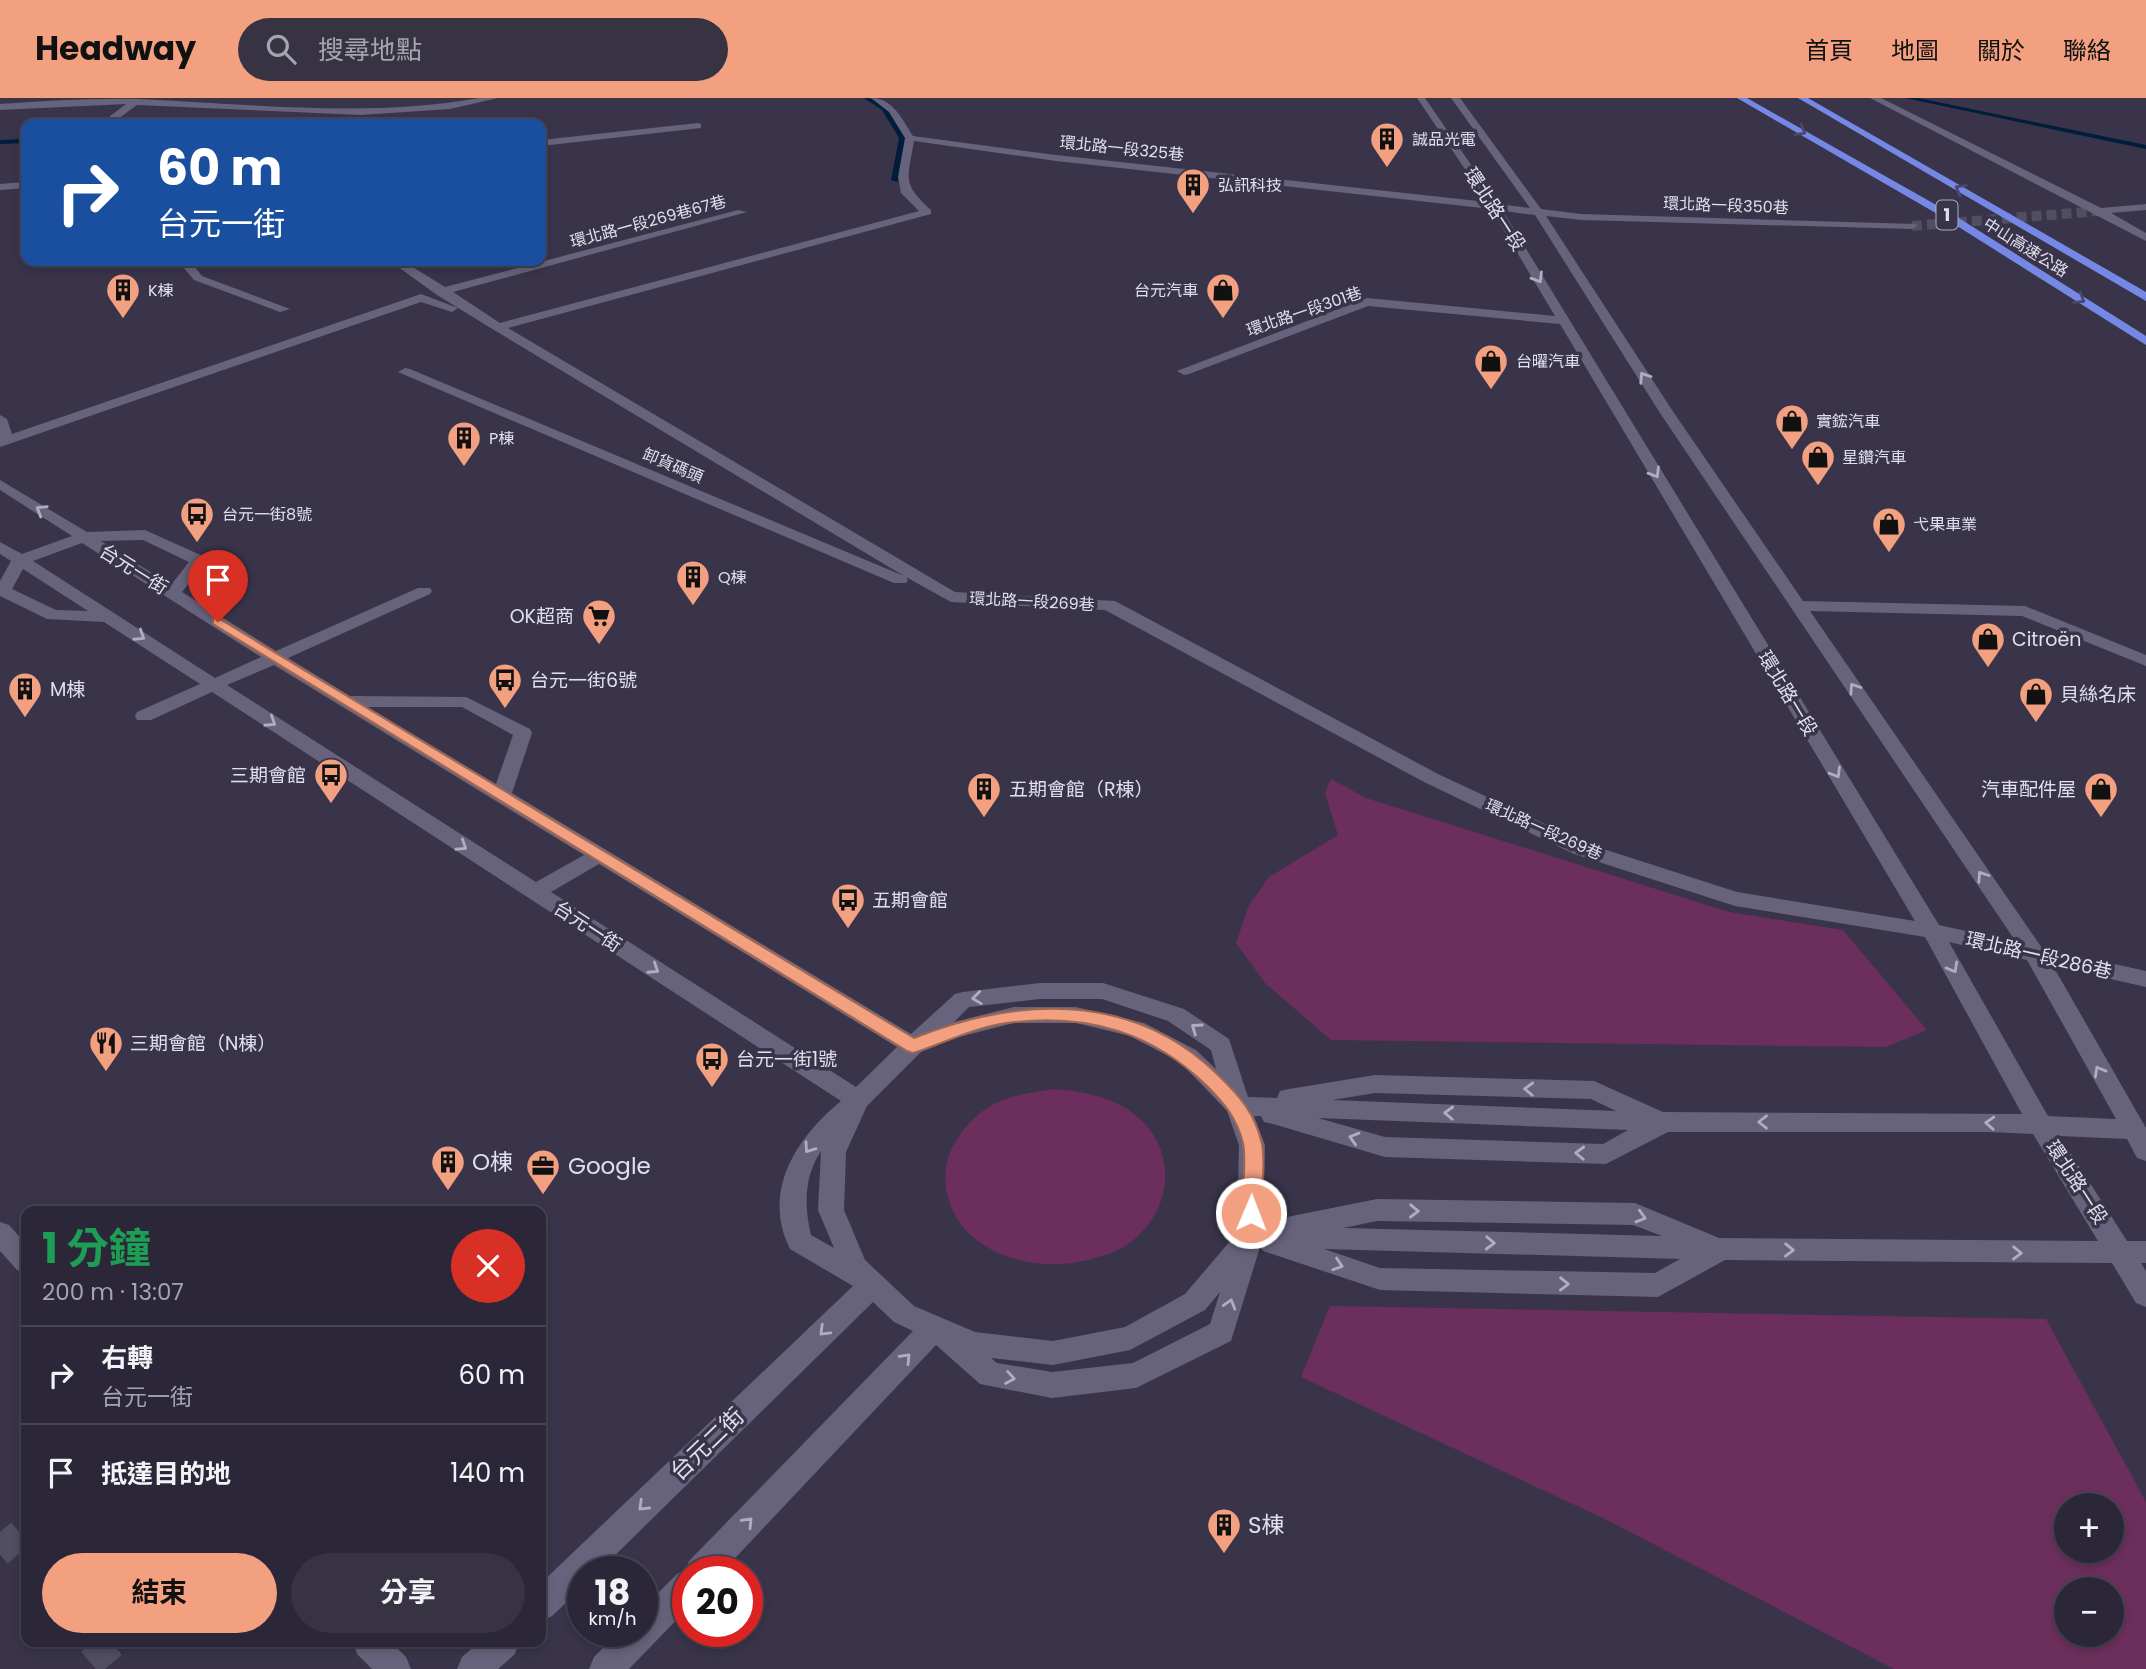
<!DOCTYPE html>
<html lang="zh-TW">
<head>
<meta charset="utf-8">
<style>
	:root { --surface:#2b2738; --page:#373343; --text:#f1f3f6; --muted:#a6a5ae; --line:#474453; --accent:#f2a080 }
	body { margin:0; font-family:Poppins,"Noto Sans TC",sans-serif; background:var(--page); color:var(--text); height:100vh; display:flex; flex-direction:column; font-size:26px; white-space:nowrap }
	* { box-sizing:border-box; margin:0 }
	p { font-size:23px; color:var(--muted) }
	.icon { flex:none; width:38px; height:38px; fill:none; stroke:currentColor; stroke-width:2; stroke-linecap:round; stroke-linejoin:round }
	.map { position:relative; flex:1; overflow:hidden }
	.sheet { position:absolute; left:21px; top:1108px; width:525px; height:441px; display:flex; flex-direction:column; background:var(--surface); border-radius:14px; box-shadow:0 4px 10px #0003,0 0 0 2px var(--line) }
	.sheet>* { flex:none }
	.guide { position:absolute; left:21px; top:21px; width:525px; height:147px; border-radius:14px; box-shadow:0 4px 10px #0003,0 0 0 2px var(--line); background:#1a4fa0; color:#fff; overflow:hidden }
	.tools { position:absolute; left:2054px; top:1395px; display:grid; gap:14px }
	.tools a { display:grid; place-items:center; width:70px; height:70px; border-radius:50%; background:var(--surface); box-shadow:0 4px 10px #0003,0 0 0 2px var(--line); font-size:35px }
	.speed { position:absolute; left:567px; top:1458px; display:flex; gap:14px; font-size:35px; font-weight:700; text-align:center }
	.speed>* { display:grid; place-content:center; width:91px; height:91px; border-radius:50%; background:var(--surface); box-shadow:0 4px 10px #0003,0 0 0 2px var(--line); line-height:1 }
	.speed small { font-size:18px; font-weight:400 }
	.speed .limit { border:10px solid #d22; background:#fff; color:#111 }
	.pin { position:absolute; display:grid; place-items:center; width:60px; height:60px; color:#fff; margin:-72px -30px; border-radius:50% 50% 50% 0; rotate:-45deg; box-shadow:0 0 7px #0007 }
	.pin .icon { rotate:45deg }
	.me { position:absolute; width:77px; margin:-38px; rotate:1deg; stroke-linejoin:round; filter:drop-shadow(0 0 5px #0008) }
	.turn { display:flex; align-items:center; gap:24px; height:147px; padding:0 21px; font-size:32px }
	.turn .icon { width:91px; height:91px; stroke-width:2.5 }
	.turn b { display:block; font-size:49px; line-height:60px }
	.round { display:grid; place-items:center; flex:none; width:74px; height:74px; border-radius:37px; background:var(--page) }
	.headline { display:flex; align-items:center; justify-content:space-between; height:119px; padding:0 21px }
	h1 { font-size:42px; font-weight:700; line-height:52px; color:#1e9e55 }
	.primary-button { display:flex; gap:14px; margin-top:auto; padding:14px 21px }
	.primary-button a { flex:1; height:80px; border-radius:42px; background:var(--accent); color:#111; font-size:28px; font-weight:700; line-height:80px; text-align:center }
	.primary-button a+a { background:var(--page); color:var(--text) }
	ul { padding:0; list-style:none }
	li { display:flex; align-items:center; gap:21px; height:98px; padding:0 21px; border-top:2px solid var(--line) }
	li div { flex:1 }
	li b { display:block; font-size:26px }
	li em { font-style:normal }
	header { display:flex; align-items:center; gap:42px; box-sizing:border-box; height:98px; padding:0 35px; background:var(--accent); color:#111 }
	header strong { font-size:33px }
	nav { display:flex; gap:38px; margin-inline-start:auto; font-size:24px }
	.search { width:490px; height:63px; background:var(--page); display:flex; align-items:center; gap:18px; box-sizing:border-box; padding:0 24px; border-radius:38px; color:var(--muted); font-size:26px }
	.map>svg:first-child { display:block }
	.green { fill:#6c2f5d; fill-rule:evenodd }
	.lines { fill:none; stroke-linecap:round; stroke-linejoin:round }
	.stream { fill:#001d3b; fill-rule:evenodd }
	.minor-tunnel-far1 { stroke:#524e62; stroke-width:10; stroke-dasharray:10 5; stroke-linecap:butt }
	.minor-tunnel { stroke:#524e62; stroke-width:29; stroke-dasharray:29 15; stroke-linecap:butt }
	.minor { fill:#68637c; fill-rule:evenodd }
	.highway { fill:#7588e6; fill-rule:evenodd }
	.oneway { stroke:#484971 }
	.oneway2 { stroke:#b1adc0 }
	.route { fill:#f2a080; stroke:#9d6853; stroke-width:2 }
	.labels { text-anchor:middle; stroke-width:7; stroke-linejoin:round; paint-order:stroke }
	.far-poi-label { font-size:16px; fill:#e1dfed; stroke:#39344a; text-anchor:start }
	.far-street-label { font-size:16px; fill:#e1dfed; stroke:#39344a }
	.shield { fill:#39344a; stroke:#afacbc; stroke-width:2 }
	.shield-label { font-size:18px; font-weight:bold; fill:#e1dfed }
	.street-label { font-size:19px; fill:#e1dfed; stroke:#39344a }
	.poi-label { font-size:19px; fill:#e1dfed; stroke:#39344a; text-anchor:start }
	.near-poi-label { font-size:23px; fill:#e1dfed; stroke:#39344a; text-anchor:start }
	.near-street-label { font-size:23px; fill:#e1dfed; stroke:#39344a }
</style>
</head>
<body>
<header>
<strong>Headway</strong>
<div class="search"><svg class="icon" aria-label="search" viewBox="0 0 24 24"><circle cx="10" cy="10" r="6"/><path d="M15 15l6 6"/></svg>搜尋地點</div>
<nav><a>首頁</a><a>地圖</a><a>關於</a><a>聯絡</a></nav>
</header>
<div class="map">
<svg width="2146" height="1571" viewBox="0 0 2146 1571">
	<rect width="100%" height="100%" fill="#39344a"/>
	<g class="green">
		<path d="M1331,681L1366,700L1729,814L1843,832L1927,932L1886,949L1331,942L1265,885L1236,845L1249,807L1269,779L1338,737L1325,695Z"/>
		<path d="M1054,991C1077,993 1099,996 1120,1007C1174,1035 1180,1100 1136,1140C1122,1153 1101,1159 1083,1163C1031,1175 959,1154 947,1095C943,1074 946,1057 958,1040C966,1027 979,1014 992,1007C1012,997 1032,994 1054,991Z"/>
		<path d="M1330,1208L2046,1221L2146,1404V1571H1894L1605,1421L1301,1279ZM2067,1407H2112V1452H2067ZM2067,1491H2112V1536H2067Z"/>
	</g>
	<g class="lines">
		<g class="stream">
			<path d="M864,0C886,0 896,24 907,40L898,84L891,82L899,40L882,12Z"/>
			<path d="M1905,0H1918L2146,47V51Z"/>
			<path d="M26,41V45L0,46V42Z"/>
		</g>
		<path class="minor-tunnel-far1" d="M1912,128L2099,113"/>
		<g class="minor-tunnel">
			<path d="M0,1434L26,1465"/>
			<path d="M92,1544L115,1571"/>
		</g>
		<g class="minor">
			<path d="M479,0H498L450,11L361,17L137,7L111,26H100L126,6L0,12V6C46,3 92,0 139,1C253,6 366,20 479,0Z"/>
			<path d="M871,0C893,0 902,21 913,38L1056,57L1487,104L1417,0H1425L1498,106L1530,110L1451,0H1460L1541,111L1581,116L1916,126L1917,128L1912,131L1581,122L1546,118L1674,315L1803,503L2025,508L2146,557V568L2022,518L1810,513L2042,850L2146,873V889L2053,868L2146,1030V1063L2137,1060L2127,1041L2060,1038L2127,1143H2146V1165H2141L2146,1173V1209L2136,1205L2112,1165L1725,1162L1658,1199L1380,1192L1263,1153L1260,1149L1231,1243L1136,1290L1052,1300L980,1286L936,1247L722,1474H688V1510L629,1571H589L594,1559L620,1533H642V1511L677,1476L685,1472L689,1463L913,1233L894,1224L873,1204L598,1474H583V1489L552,1518L541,1523V1485L853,1188L790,1151C761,1093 797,1039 841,1003L212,594L151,622H137L135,618L137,614L200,586L104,524L47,521L0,498V483L11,463L0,456V444L22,456L72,438L0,392V382L87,434L145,432L205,459L207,462L182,494L276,553L418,490H430L432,493L430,496L288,560L350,598L466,599L530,631L532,635L512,695L911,936L955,896L963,894L1040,885H1103L1184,911L1229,941L1248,999L1277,1000L1280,993L1289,991L1375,977L1594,983L1663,1014L2022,1016L1925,839L1735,808L1574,756L1424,684L1105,512L951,504L906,479L908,482L906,485H894L398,274L405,270L410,271L904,478L494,232L437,197L390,163H403L445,189L738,112L747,114L453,194L500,225L919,113L901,95L898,79L905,40L889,14ZM914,43L1056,63L1491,111L1555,218L1367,200L1177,273L1184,277L1189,276L1368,208L1560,226L1915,823L1737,794L1588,746L1438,676L1115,503L955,494L508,230L931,116V112C901,85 908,80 914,43ZM1503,113L1535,117L1660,315L2016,844L1939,827ZM143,442L189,464L171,487L101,443ZM82,445L256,556L261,559L215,580L33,463ZM23,471L88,513L56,512L12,491ZM274,567L584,757L536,784L227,587ZM368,609H462L513,637L496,686ZM599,766L897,949L856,989L551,794ZM1949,844L2027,862L2116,1021L2048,1018ZM1040,901H1102L1168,923L1211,952L1216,971L1196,952L1144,925L1076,909H1014L954,924L969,909ZM1014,925H1076L1130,938L1180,964L1227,1013L1239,1047L1237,1135L1185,1196L1125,1229L1053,1243L975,1234L914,1208L865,1162L844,1112L846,1054L867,1008L921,954L959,939ZM1375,995L1591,1001L1616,1013L1332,1002ZM1254,1018H1261L1264,1024L1273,1026L1385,1059L1606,1066L1668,1034H1989L2033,1036L2098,1143L1719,1140L1635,1105L1377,1101L1287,1119L1278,1122L1275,1128L1263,1127L1265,1047ZM1318,1020L1628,1032L1603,1046L1385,1039ZM821,1053L818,1112L834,1150L811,1137C804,1107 804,1079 821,1053ZM1377,1123L1633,1127L1662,1138L1343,1130ZM1324,1151L1680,1161L1655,1175L1380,1170ZM1220,1194L1210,1226L1133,1265L1052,1274L997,1265L991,1260L1053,1267L1130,1252L1205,1212Z"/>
			<path d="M1870,0H1881L2101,110L2146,106V112L2111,115L2146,135V143Z"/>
			<path d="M698,25L701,26V30L541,48V42Z"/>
			<path d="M26,84V90L0,92V86Z"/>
			<path d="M178,163H190L202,178L290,211L280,214L194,182Z"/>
			<path d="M421,196L458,210L452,214L421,204L0,349V317L7,321L12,336Z"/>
			<path d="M0,1124L9,1127L26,1146V1175L17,1172L0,1153Z"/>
			<path d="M353,1544H391L406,1559L411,1571H372L357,1556Z"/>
			<path d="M479,1544H519L515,1556L498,1571H457L462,1559Z"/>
		</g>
		<g class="highway">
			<path d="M1737,0H1747L1954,117L2146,238V247L1946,121Z"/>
			<path d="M1798,0H1808L2146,194V203Z"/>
		</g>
	</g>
	<defs><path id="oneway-chevron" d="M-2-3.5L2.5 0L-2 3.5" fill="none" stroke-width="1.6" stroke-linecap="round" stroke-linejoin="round" transform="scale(1.75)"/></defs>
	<g class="oneway">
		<use href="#oneway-chevron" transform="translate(1801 33) rotate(30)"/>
		<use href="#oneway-chevron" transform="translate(1960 91) rotate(-150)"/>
		<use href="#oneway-chevron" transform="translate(2080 201) rotate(32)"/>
	</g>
	<g class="oneway2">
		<use href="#oneway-chevron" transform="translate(1538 180) rotate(59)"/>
		<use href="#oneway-chevron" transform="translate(1644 279) rotate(-123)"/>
		<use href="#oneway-chevron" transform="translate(1655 375) rotate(59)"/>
		<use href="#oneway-chevron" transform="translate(41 412) rotate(-148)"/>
		<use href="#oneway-chevron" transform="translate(140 538) rotate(33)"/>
		<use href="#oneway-chevron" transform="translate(1854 590) rotate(-124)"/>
		<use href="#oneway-chevron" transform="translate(271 624) rotate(33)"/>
		<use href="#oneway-chevron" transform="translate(1836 675) rotate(59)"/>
		<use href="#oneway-chevron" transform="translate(462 748) rotate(33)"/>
		<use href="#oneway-chevron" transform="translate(1982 778) rotate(-124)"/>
		<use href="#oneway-chevron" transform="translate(1953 870) rotate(61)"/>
		<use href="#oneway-chevron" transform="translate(654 871) rotate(33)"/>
		<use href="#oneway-chevron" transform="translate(977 900) rotate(173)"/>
		<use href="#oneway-chevron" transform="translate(1196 930) rotate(-145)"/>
		<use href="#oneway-chevron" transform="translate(2099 973) rotate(-119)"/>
		<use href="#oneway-chevron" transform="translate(1529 991) rotate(-178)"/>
		<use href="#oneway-chevron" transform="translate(1449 1015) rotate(-178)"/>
		<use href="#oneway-chevron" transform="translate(1763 1024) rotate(-180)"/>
		<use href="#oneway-chevron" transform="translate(1990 1025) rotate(-177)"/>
		<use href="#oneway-chevron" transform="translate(1354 1040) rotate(-164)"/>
		<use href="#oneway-chevron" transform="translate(809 1050) rotate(125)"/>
		<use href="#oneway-chevron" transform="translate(1580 1055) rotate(-178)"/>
		<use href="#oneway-chevron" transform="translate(1414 1113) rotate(1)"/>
		<use href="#oneway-chevron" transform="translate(1641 1119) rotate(17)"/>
		<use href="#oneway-chevron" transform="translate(1490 1145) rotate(2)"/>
		<use href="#oneway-chevron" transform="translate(1789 1152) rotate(1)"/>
		<use href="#oneway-chevron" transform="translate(2017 1155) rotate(1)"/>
		<use href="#oneway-chevron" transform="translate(1338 1167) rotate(18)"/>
		<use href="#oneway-chevron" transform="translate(1564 1186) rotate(1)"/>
		<use href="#oneway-chevron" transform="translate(1230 1206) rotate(-73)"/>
		<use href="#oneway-chevron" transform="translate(824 1233) rotate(136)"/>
		<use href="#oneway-chevron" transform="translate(906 1260) rotate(-46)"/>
		<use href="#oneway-chevron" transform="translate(1010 1280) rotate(10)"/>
		<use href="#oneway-chevron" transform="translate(643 1408) rotate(136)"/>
		<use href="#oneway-chevron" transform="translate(748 1424) rotate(-46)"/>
	</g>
	<path class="route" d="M218,520L914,940C1017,899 1132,893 1217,976C1239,997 1255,1015 1262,1046C1266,1067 1261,1094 1261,1115L1258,1121L1251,1123L1244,1121L1241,1115C1242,1094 1247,1066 1243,1045C1237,1020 1224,1005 1207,988C1153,935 1090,916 1015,924C979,927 947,944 913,955L907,953L213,526V521Z"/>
	<defs>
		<g id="building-pin" transform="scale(1.75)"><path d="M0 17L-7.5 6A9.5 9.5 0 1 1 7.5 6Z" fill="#f2a080" stroke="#39344a"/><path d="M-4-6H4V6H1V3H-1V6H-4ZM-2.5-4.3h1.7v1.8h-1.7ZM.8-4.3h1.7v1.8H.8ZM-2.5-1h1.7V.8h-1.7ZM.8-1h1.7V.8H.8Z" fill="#111"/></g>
		<g id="shop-pin" transform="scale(1.75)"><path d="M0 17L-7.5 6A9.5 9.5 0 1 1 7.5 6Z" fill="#f2a080" stroke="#39344a"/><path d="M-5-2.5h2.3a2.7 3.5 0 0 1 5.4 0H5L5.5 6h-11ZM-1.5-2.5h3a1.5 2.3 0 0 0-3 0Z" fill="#111"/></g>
		<g id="bus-pin" transform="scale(1.75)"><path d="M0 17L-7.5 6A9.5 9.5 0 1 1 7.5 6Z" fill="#f2a080" stroke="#39344a"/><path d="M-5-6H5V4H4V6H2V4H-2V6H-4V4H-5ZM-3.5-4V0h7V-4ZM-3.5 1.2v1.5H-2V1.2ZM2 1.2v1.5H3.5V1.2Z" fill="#111"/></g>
		<g id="supermarket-pin" transform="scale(1.75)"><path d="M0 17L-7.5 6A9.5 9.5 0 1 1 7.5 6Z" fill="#f2a080" stroke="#39344a"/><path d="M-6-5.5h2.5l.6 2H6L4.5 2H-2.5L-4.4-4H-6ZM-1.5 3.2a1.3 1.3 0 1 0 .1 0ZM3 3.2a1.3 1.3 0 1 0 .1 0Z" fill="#111"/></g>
		<g id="restaurant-pin" transform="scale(1.75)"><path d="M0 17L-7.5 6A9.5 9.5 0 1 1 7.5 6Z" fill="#f2a080" stroke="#39344a"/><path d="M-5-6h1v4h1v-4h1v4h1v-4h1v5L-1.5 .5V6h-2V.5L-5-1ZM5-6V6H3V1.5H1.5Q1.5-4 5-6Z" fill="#111"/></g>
		<g id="office-pin" transform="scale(1.75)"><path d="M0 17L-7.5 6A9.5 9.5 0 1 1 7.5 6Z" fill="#f2a080" stroke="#39344a"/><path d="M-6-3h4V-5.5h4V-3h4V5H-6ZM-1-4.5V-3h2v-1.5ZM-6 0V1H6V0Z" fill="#111"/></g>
	</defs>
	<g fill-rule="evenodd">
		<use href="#building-pin" x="1387" y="41"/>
		<use href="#building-pin" x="1193" y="87"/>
		<use href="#building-pin" x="123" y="192"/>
		<use href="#shop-pin" x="1223" y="192"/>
		<use href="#shop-pin" x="1491" y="263"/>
		<use href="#shop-pin" x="1792" y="323"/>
		<use href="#building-pin" x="464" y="340"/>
		<use href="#shop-pin" x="1818" y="359"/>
		<use href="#bus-pin" x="197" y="416"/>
		<use href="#shop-pin" x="1889" y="426"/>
		<use href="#building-pin" x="693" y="479"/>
		<use href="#supermarket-pin" x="599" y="518"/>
		<use href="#shop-pin" x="1988" y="541"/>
		<use href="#bus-pin" x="505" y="582"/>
		<use href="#building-pin" x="25" y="591"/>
		<use href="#shop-pin" x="2036" y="596"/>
		<use href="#bus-pin" x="331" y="677"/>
		<use href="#building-pin" x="984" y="691"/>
		<use href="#shop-pin" x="2101" y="691"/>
		<use href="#bus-pin" x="848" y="802"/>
		<use href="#restaurant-pin" x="106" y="945"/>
		<use href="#bus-pin" x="712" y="961"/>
		<use href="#building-pin" x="448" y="1064"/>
		<use href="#office-pin" x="543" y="1068"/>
		<use href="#building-pin" x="1224" y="1427"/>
	</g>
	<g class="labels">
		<g class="far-poi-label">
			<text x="1412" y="47">誠品光電</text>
			<text x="1218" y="93">弘訊科技</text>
			<text x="148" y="198">K棟</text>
			<text x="1198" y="198" text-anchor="end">台元汽車</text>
			<text x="1516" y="269">台曜汽車</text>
			<text x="1816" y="329">實鋐汽車</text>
			<text x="489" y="346">P棟</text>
			<text x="1842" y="365">星鑽汽車</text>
			<text x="222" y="422">台元一街8號</text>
			<text x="1913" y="432">弋果車業</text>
			<text x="718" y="485">Q棟</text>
		</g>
		<g class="far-street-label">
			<text transform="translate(1122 50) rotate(6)" y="6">環北路一段325巷</text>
			<text transform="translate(1726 107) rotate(2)" y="6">環北路一段350巷</text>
			<text transform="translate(648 123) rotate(-15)" y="6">環北路一段269巷67巷</text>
			<text transform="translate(2026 149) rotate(32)" y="6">中山高速公路</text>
			<text transform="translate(1304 213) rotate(-19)" y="6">環北路一段301巷</text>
			<text transform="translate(673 367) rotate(23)" y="6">卸貨碼頭</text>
			<text transform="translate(1032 503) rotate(3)" y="6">環北路一段269巷</text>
			<text transform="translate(1544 731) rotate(24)" y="6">環北路一段269巷</text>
		</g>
		<rect class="shield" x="1936.5" y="102.5" width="21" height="29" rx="5"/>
		<g class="shield-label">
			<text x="1947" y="123">1</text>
		</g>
		<g class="street-label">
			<text transform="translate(1495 111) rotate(57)" y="7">環北路一段</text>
			<text transform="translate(134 471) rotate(32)" y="7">台元一街</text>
			<text transform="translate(1788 595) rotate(59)" y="7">環北路一段</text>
			<text transform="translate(588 828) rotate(33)" y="7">台元一街</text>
			<text transform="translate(2039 857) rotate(13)" y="7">環北路一段286巷</text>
			<text transform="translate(2077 1084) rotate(57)" y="7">環北路一段</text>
		</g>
		<g class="poi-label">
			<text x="574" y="525" text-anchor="end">OK超商</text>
			<text x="2012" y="548">Citroën</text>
			<text x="530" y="589">台元一街6號</text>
			<text x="50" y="598">M棟</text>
			<text x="2060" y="603">貝絲名床</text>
			<text x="306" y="684" text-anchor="end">三期會館</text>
			<text x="1009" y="698">五期會館（R棟）</text>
			<text x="2076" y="698" text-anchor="end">汽車配件屋</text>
			<text x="872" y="809">五期會館</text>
			<text x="130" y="952">三期會館（N棟）</text>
			<text x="736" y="968">台元一街1號</text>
		</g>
		<g class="near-poi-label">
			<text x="472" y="1072">O棟</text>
			<text x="568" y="1076">Google</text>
			<text x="1248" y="1435">S棟</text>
		</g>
		<g class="near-street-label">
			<text transform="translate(707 1346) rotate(-44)" y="8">台元二街</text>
		</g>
	</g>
</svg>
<div class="tools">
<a>+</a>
<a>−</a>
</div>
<div class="speed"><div>18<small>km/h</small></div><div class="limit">20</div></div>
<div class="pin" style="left:218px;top:524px;background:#d93025"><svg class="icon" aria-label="arrive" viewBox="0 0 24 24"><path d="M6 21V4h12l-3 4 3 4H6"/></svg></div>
<svg class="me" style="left:1251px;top:1115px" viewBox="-20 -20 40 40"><circle r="17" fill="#f2a080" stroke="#fff" stroke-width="3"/><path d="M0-11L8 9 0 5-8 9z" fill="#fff"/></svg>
<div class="guide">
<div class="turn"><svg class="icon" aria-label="right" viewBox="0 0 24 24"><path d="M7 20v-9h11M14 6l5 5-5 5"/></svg><div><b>60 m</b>台元一街</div></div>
</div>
<section class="sheet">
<div class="headline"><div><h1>1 分鐘</h1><p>200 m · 13:07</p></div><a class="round" style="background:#d93025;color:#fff"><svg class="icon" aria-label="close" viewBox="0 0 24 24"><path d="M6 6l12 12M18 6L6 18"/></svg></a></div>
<ul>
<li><svg class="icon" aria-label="right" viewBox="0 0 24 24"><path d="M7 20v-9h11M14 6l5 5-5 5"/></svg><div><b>右轉</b><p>台元一街</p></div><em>60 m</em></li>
<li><svg class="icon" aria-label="arrive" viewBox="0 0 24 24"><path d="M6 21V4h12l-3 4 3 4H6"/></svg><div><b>抵達目的地</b></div><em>140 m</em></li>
</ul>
<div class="primary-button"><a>結束</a><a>分享</a></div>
</section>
</div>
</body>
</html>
